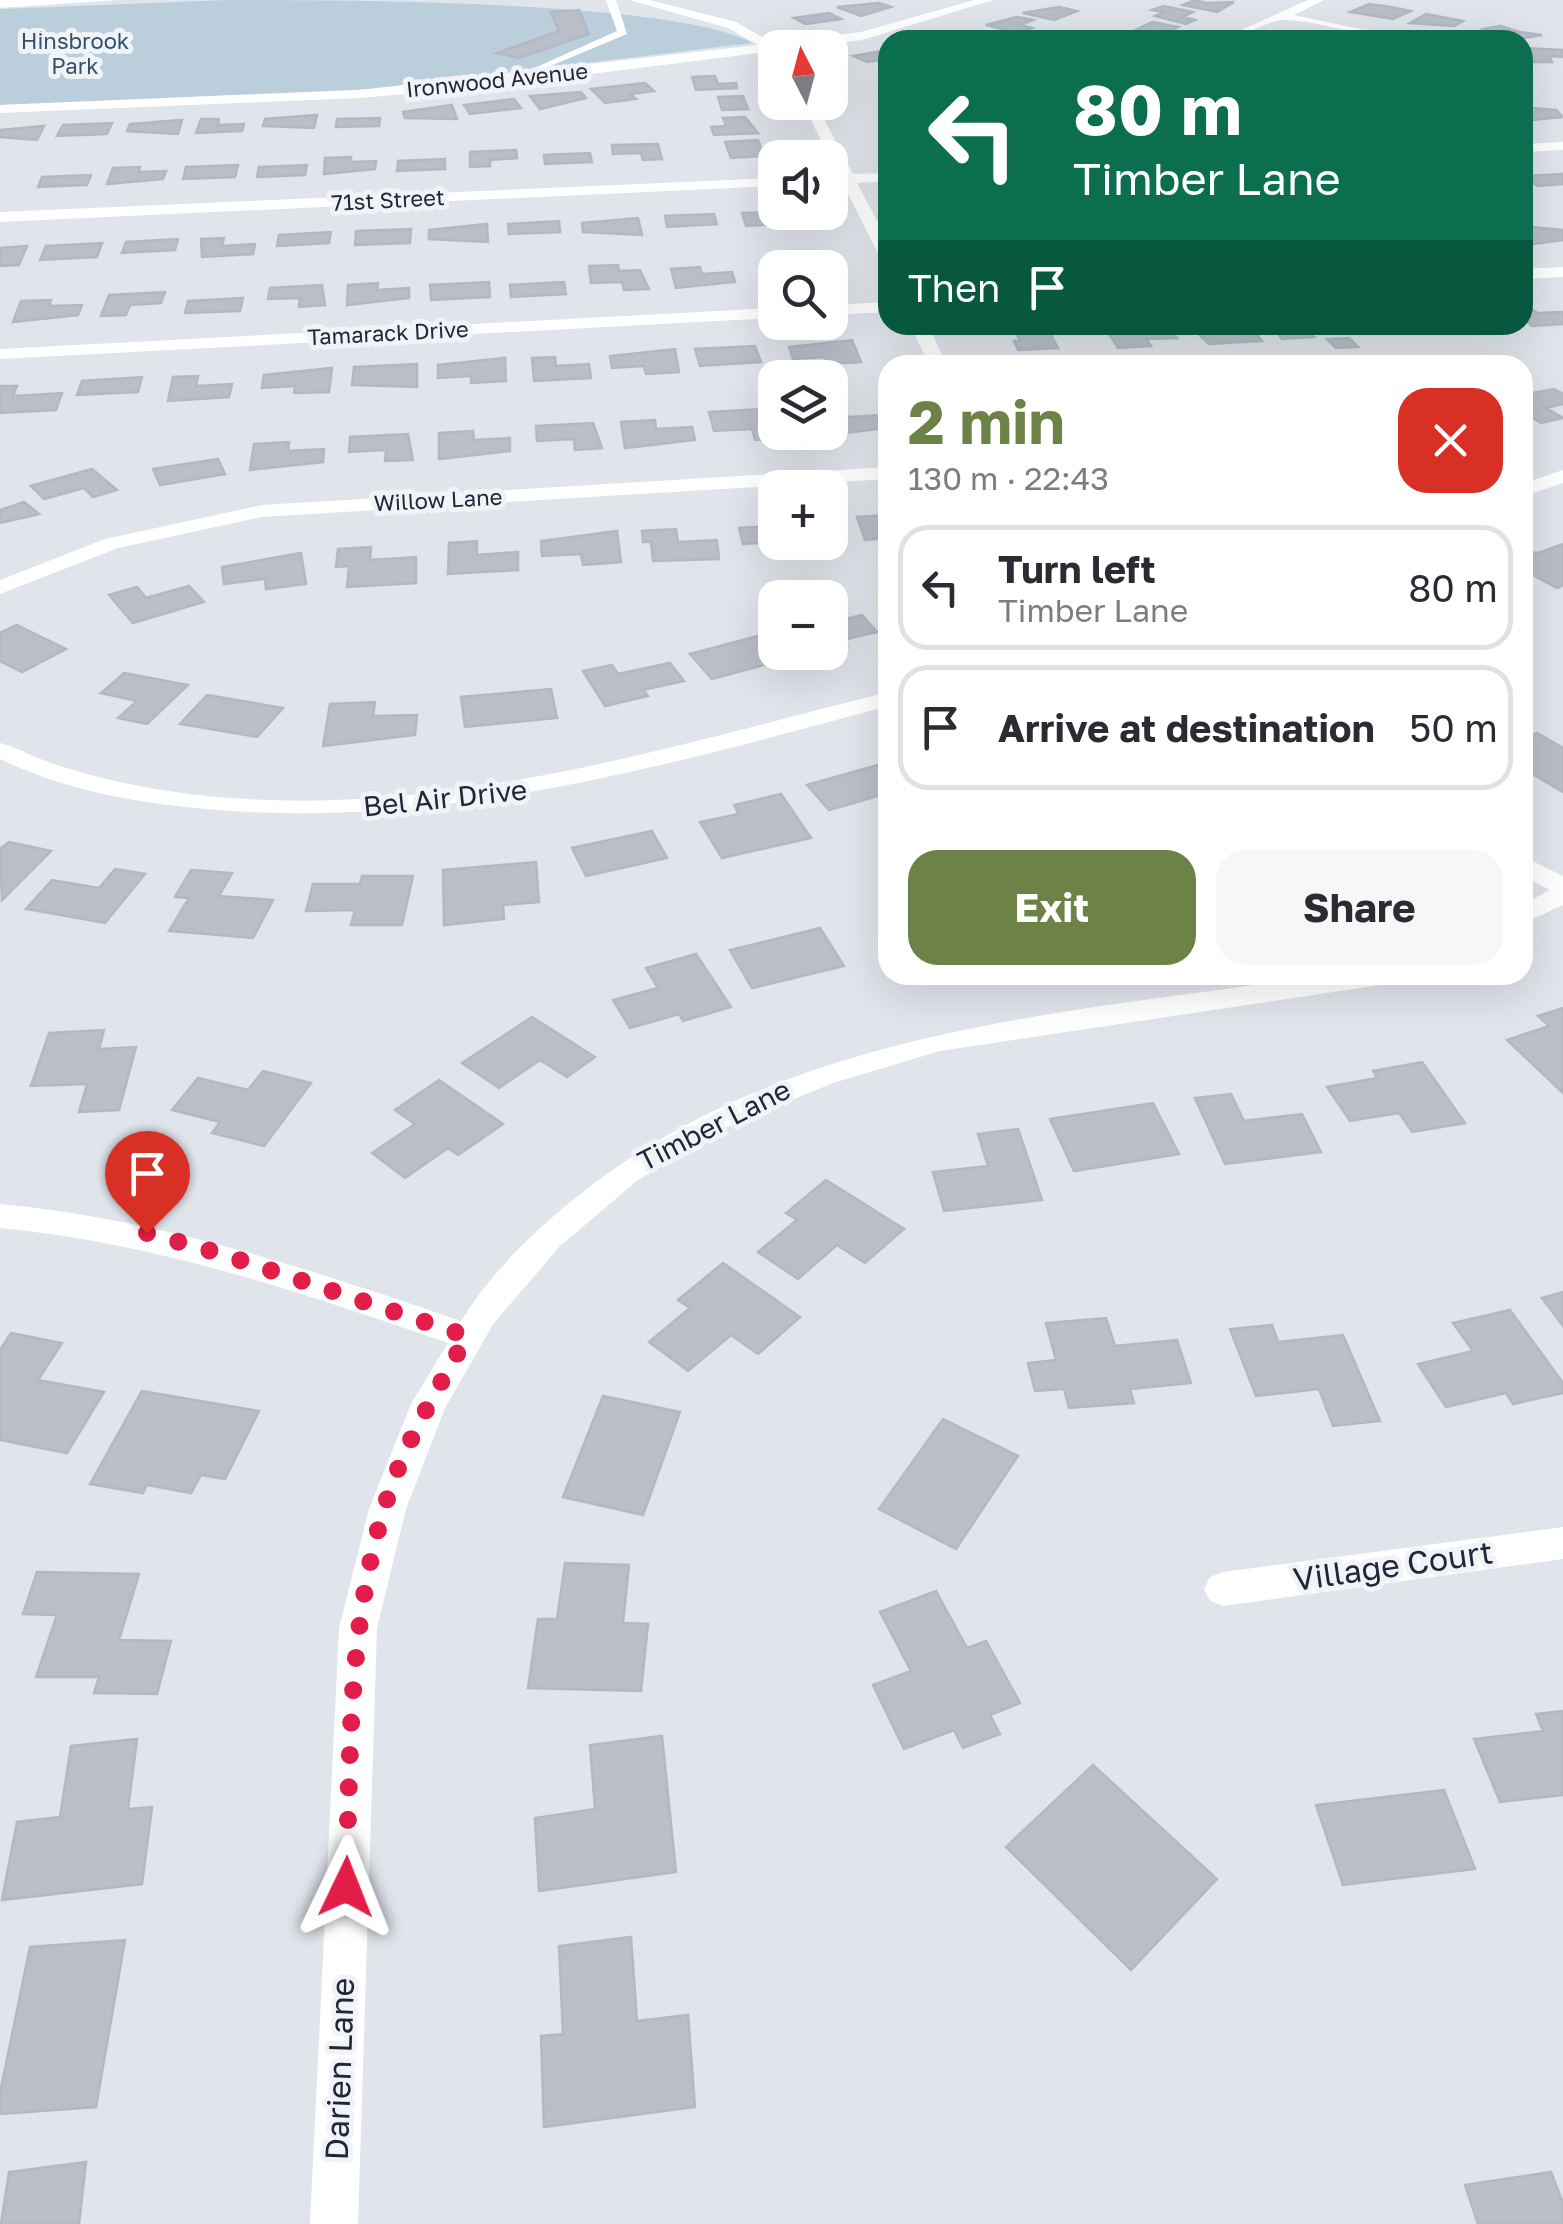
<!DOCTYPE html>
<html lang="en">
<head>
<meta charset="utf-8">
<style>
	:root { --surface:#fff; --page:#f7f7f7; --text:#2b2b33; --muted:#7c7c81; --line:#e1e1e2; --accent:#6d8246 }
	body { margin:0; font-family:"Golos Text",sans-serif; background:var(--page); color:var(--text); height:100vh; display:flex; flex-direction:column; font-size:38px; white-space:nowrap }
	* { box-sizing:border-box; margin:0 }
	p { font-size:32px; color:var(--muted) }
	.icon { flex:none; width:55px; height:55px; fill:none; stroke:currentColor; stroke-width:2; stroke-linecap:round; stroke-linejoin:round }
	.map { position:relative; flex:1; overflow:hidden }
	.side { position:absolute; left:878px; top:355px; width:655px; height:630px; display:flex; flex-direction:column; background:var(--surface); border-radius:30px; box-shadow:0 10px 40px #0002 }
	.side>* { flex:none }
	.hud { position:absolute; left:878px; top:30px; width:655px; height:305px; border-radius:30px; box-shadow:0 10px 40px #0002; background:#0b6e4f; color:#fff; overflow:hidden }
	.needle { width:65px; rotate:354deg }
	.tools { position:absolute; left:758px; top:30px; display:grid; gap:20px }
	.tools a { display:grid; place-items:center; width:90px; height:90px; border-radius:20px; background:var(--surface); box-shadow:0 10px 40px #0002; font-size:50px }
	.pin { position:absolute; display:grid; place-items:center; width:85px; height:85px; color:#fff; margin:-102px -42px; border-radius:50% 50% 50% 0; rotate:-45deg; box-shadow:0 0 10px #0007 }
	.pin .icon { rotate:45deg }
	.me { position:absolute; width:110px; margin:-55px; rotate:2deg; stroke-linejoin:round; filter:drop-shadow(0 0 8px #0008) }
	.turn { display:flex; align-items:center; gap:35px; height:210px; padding:0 30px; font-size:45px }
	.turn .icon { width:130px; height:130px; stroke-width:2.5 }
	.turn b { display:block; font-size:70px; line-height:85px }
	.then { display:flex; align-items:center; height:95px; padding:0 30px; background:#0003; gap:20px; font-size:38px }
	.round { display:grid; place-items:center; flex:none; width:105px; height:105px; border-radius:30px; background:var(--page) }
	.head { display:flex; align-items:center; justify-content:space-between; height:170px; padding:0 30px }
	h1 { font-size:60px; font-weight:700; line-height:75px; color:var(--accent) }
	.cta { display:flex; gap:20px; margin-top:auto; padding:20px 30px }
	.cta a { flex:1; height:115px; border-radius:30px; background:var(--accent); color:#fff; font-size:40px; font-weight:700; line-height:115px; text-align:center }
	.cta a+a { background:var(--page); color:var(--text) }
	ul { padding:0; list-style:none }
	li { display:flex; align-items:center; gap:30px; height:125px; margin:0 20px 15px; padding:0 10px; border:5px solid var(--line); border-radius:30px }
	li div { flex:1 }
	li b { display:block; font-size:38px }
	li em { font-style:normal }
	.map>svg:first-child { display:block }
	.green { fill:#bacfdb }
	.building { fill:#b9bec8; stroke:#b3b9c4; stroke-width:2.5 }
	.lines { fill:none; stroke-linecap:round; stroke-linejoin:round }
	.lane { fill:#fff; fill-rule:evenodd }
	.street { fill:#fff; fill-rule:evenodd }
	.route { stroke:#e11d48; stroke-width:18; stroke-dasharray:0 32.4 }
	.labels { text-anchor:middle; stroke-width:10; stroke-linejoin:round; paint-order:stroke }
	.far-park-label { font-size:22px; fill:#2e516f; stroke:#f1f3f7 }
	.far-street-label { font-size:22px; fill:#22263a; stroke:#f1f3f7 }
	.street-label { font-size:28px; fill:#22263a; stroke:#f1f3f7 }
	.near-street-label { font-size:32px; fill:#22263a; stroke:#f1f3f7 }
</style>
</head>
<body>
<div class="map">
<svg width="1563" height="2224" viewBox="0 0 1563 2224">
	<rect width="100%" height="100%" fill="#e0e4eb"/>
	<path class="green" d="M227,0C335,0 677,0 752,43L371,89L0,105V9Z"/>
	<g class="building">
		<path d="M1195,0L1206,3L1234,2L1217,12L1183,5Z"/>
		<path d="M879,3L891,7L861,16L837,7Z"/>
		<path d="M1369,4L1391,7L1411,11L1393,19L1350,12Z"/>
		<path d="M1163,6L1193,12L1182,17L1195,20L1186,24L1155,16L1164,12L1152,10Z"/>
		<path d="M1059,7L1077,11L1054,20L1023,13Z"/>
		<path d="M579,10L589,34L519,58L497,53L559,31L551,12Z"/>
		<path d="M829,13L841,19L805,24L794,18Z"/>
		<path d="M1426,14L1463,21L1454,26L1410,23Z"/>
		<path d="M1017,17L1033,20L1020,25L1032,28L1018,33L986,25Z"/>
		<path d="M1152,22L1178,27L1157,37L1131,32Z"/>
		<path d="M1500,26L1520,32L1542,35L1511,40L1483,29Z"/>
		<path d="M1522,48L1562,50L1563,57L1549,56L1552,62H1531Z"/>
		<path d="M888,50V59L867,62L853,56Z"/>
		<path d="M715,76L718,84L736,83L737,88L696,90L692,77Z"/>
		<path d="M645,83L654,91L630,94L636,99L605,103L591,89Z"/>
		<path d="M581,92L586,98L540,109L530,96Z"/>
		<path d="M743,96L748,109L722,110L718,97Z"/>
		<path d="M514,99L521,108L470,114L464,105Z"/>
		<path d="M452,105L457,119L405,118L403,112Z"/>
		<path d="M1522,107L1556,110L1563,117L1522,121Z"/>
		<path d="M317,115L314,128L263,126L265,119Z"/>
		<path d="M745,117L758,133L714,135L711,127L726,126L723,118Z"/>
		<path d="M380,118L379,126L336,127L337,119Z"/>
		<path d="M201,119H219L218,125L244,124L242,131L196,133Z"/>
		<path d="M182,120L178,134L127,131L130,124Z"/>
		<path d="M112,123L107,134L57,136L63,125Z"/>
		<path d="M44,126L37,140L0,137V130Z"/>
		<path d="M758,140L764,156L731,158L725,142Z"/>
		<path d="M658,144L662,159L643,160L641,153L613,154L612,145Z"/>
		<path d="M516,150L517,158L490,160V166L470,167V152Z"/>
		<path d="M590,153L592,162L545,164L544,155Z"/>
		<path d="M351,157V162L376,161L375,169L324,174L325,158Z"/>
		<path d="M445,159V169L397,171L398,161Z"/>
		<path d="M238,165L235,177L183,179L186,167Z"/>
		<path d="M307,165L305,175L257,177L259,167Z"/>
		<path d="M140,167L139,172L166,171L163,179L107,184L113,168Z"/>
		<path d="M1563,174V184L1537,186L1525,176Z"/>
		<path d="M91,175L87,185L38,187L42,177Z"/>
		<path d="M795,212L799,223L746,226L742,213Z"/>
		<path d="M714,214L717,224L667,227L665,216Z"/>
		<path d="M638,218L642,235L583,232L582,223Z"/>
		<path d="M559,221L560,232L509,234L508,224Z"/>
		<path d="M487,224L488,242L429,239V230Z"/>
		<path d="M1522,226L1563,230V240L1525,245Z"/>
		<path d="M411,229L410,243L355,245L356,231Z"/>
		<path d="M331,232L329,243L277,246L279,235Z"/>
		<path d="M224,238L222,246L255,244L253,254L202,257L201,239Z"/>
		<path d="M178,239L175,250L122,253L126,242Z"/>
		<path d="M102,243L97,257L40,260L46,246Z"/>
		<path d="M27,246L19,265L0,266V248Z"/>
		<path d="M618,265L619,271L640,270L649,289L624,290L622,282L591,283L589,266Z"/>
		<path d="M700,267L702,274L732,272L735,282L676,288L671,269Z"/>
		<path d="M489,282L490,297L431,300L430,285Z"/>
		<path d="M564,282L566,294L511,297L510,285Z"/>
		<path d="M378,283L377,290L409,288V298L347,305L348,285Z"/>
		<path d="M322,285L325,305L299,307L300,298L268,299L270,288Z"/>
		<path d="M165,292L161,303L130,305L126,315L101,316L109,295Z"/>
		<path d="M243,298L240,311L185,313L188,301Z"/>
		<path d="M51,300L49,306L82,305L78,315L13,322L21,301Z"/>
		<path d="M1522,304L1538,313L1563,312V324L1532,326L1522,317Z"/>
		<path d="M1011,325H1046L1058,348L1018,350L1014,341H1020Z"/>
		<path d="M1189,325H1214L1218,330L1252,329L1262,341L1209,344Z"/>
		<path d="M1271,325H1336L1339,329L1308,330L1314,337L1282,339Z"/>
		<path d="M1104,326H1169L1177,338L1146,339L1151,346L1118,348Z"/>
		<path d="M1349,338L1358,347L1336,348L1327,339Z"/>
		<path d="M852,340L861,362L828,364L825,357L793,359L789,347Z"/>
		<path d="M755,346L761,362L700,366L695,349Z"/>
		<path d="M675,349L679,372L646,374L644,366L612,368L610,356Z"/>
		<path d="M555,357L556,366L589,364L591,378L534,381L532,358Z"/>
		<path d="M505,358L506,381L471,383V376L438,378V365Z"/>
		<path d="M417,364V387L352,385L354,367Z"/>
		<path d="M332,368L329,392L294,393L295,386L262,388L264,375Z"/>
		<path d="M198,376L196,386L232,384L229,397L168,401L173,377Z"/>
		<path d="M142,377L138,392L77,395L82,381Z"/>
		<path d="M0,386H17L13,396L62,393L56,410L0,413Z"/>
		<path d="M1554,389L1563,394V404L1546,408L1563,418L1541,423L1523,412L1527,411L1522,408V395Z"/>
		<path d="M766,409L775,432H785L786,438L755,440L752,429L714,431L709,412Z"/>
		<path d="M845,409L848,417L883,415L887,428L820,436L819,432H830V410Z"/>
		<path d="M655,420L656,429L692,427L695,440L625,448L621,422Z"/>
		<path d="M593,423L602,448L575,450L574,439L537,441L536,426Z"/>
		<path d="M473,431L474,440L510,438V451L439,459V433Z"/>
		<path d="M408,434L413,460L385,461L386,450L349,452L350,437Z"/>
		<path d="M289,442L288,451L324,449L323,462L250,470L254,444Z"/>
		<path d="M218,459L225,474L160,485L153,469Z"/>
		<path d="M92,469L117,490L93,497L84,488L44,499L31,486Z"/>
		<path d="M24,502L39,514L0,523V510Z"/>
		<path d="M888,515V538L865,540L857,517Z"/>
		<path d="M775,526V542L743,544L739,528Z"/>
		<path d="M676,529L678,542L717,540L719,559L653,561L651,542H643L642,531Z"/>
		<path d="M617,531L621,562L583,565L581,554L542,556L541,541Z"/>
		<path d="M477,541V555L518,552V570L448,574L449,543Z"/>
		<path d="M782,542H820L822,549L785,552Z"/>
		<path d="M1563,544V585L1557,588L1522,569V552L1538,553Z"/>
		<path d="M371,547L370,560L416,557V583L347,587L349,566L336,567L338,549Z"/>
		<path d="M301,553L306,584L266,589L265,579L224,584L222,567Z"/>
		<path d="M189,586L204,602L133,623L109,595L137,587L146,598Z"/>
		<path d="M862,615L877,632L842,640L847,646L830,650V623Z"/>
		<path d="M17,625L66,649L22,672L0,661V633Z"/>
		<path d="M762,635L786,659L712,679L690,654Z"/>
		<path d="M670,663L684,681L643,690L648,696L605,706L583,671L612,665L618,674Z"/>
		<path d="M124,673L188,685L147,724L118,718L137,701L101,693Z"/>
		<path d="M551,689L557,718L465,727L461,697Z"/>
		<path d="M207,695L283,708L257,737L180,724Z"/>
		<path d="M375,702L373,716L417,715L415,735L323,746L330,704Z"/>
		<path d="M1537,733L1563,748V792L1534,775L1522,780V740Z"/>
		<path d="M878,765L888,775V793L829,810L807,785Z"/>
		<path d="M781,794L811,838L722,858L700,822L739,814L734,805Z"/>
		<path d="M652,831L667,858L586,876L572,848Z"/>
		<path d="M9,842L51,851L2,900L0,849Z"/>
		<path d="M536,862L539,902L503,905L504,919L444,925L443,870Z"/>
		<path d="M115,869L145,874L105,923L26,909L52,880L99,888Z"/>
		<path d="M191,870L232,873L219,896L273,900L253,938L169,931L189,898L175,897Z"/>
		<path d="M362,876H413L402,925H351L355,910L306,911L313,884H360Z"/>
		<path d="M820,928L844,966L752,988L730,950Z"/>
		<path d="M696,954L731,1007L683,1021L679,1014L630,1028L613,1000L658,988L646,968Z"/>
		<path d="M1563,1008V1093L1507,1040L1549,1026L1538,1016Z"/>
		<path d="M532,1017L595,1057L567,1077L540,1060L499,1088L462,1063Z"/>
		<path d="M104,1030L99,1049L136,1047L119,1110L79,1112L87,1084L31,1086L49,1033Z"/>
		<path d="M1422,1062L1465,1123L1412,1132L1399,1113L1350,1121L1327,1087L1377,1078L1373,1071Z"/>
		<path d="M263,1071L311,1083L264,1146L212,1133L220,1122L172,1110L198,1078L248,1090Z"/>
		<path d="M439,1080L503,1124L458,1155L448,1148L405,1178L372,1153L415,1124L395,1110Z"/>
		<path d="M1231,1094L1244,1121L1302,1114L1321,1152L1225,1164L1195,1098Z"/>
		<path d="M1153,1103L1179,1154L1074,1171L1050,1119Z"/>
		<path d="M1018,1129L1042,1200L944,1211L933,1172L988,1166L978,1134Z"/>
		<path d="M826,1180L904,1229L865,1263L837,1245L798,1279L758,1252L797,1220L786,1213Z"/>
		<path d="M723,1263L800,1317L758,1354L731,1335L688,1371L649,1342L690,1308L678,1300Z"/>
		<path d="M1563,1292V1326L1542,1298Z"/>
		<path d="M1510,1310L1563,1383V1393L1513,1404L1506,1393L1446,1407L1418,1364L1473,1351L1453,1323Z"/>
		<path d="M1106,1318L1115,1346L1177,1340L1191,1383L1130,1389L1134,1403L1069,1408L1064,1389L1035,1391L1028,1363L1056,1360L1046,1323Z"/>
		<path d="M1272,1325L1278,1342L1343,1335L1380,1421L1333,1426L1319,1389L1256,1396L1230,1329Z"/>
		<path d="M11,1333L62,1343L38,1380L104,1392L67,1453L0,1440V1350Z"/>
		<path d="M142,1391L259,1411L225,1479L201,1475L191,1493L147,1485L143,1493L90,1484Z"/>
		<path d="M603,1396L680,1412L643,1515L563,1497Z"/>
		<path d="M943,1419L1018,1456L956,1549L879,1509Z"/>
		<path d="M565,1563L629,1565L623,1623L648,1624L641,1691L528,1688L538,1619H557Z"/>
		<path d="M37,1572L139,1574L119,1640L171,1641L157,1694L94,1693L99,1677H36L57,1615L23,1614Z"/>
		<path d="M936,1591L967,1648L986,1641L1020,1703L990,1715L1000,1734L963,1748L954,1730L904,1749L873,1685L911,1671L880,1612Z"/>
		<path d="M1563,1711V1795L1500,1802L1474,1739L1543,1731L1536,1714Z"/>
		<path d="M662,1736L676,1872L539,1891L535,1818L595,1809L590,1745Z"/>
		<path d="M137,1739L128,1809L152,1807L142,1884L2,1900L17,1822L60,1817L71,1746Z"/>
		<path d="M1093,1765L1217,1879L1131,1970L1006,1847Z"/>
		<path d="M1444,1790L1475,1869L1343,1885L1316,1805Z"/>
		<path d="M631,1937L637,2021L688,2015L695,2107L544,2127L541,2036L563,2034L559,1946Z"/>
		<path d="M125,1940L96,2107L0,2114V2093L30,1947Z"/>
		<path d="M86,2162L79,2224H1L9,2172Z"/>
		<path d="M1551,2172L1563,2203V2224H1478L1465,2185Z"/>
	</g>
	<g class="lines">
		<path class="lane" d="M606,0H616L627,34L512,82V78L617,31Z"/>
		<g class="street">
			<path d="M0,0H118L0,8Z"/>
			<path d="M629,0H649L736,22L773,43L861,32L974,0H993L862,40L488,87L359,98L0,113V105L359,90L758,45L728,28Z"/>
			<path d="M1308,0H1324L1294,15L1411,40C1368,40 1328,22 1286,20C1264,20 1243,40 1219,40Z"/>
			<path d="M802,102H815L853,174L888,173V181L857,183L888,241V262L880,257L843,184H830V176L838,175Z"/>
			<path d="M1563,142V150L1522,152V144Z"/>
			<path d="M775,178V186L0,222V212Z"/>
			<path d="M1563,267V277L1522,279V269Z"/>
			<path d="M888,302V312L830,315V305Z"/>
			<path d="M775,308V318L0,359V349Z"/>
			<path d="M910,325H928L947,365H929Z"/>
			<path d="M888,467V479L262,517L118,548L0,594V580L105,539L262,505Z"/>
			<path d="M1563,470V483L1522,497V484Z"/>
			<path d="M888,692V706C664,766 440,831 206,809C136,803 64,790 0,759V743C19,748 37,759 57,765C93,777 130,785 168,791C414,828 652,751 888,692Z"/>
			<path d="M1522,856L1563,876V905L1522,924V905L1550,890L1522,875Z"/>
			<path d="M1327,975H1401L1387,984L940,1051L833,1083L729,1126L638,1180L560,1246L494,1323L445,1408L406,1509L377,1628L358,2224H310L339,1628L369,1509L411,1404L448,1343C300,1292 157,1243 0,1228V1204C161,1219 309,1269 461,1321C490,1274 532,1233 574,1199C786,1027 1068,1013 1327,975Z"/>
			<path d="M1563,1527V1559L1223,1606L1210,1601L1204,1589L1210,1577L1223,1572Z"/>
		</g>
	</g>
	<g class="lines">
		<path class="route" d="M147,1233L222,1254L467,1336C441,1383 413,1429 394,1479C346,1610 351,1750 346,1887"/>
	</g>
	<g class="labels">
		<g class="far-park-label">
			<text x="75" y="49">Hinsbrook<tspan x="75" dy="25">Park</tspan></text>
		</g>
		<g class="far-street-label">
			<text transform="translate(497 80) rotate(-6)" y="8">Ironwood Avenue</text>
			<text transform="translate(388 200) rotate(-3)" y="8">71st Street</text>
			<text transform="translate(388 333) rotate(-3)" y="8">Tamarack Drive</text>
			<text transform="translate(438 500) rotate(-3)" y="8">Willow Lane</text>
		</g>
		<g class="street-label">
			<text transform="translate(445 798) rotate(-6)" y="10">Bel Air Drive</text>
			<text transform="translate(714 1125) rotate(-27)" y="10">Timber Lane</text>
		</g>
		<g class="near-street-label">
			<text transform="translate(1393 1566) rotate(-8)" y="11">Village Court</text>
			<text transform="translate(340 2069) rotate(-88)" y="11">Darien Lane</text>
		</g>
	</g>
</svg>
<div class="tools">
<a><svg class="needle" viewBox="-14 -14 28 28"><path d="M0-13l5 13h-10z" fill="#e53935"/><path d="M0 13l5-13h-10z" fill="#7c7c81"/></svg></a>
<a><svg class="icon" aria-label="sound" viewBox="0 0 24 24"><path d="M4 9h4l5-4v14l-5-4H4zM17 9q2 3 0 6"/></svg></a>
<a><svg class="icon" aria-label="search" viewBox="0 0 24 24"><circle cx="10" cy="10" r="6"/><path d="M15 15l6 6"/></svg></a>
<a><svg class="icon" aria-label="layers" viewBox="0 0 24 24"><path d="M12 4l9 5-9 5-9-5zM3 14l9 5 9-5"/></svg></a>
<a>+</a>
<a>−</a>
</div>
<div class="pin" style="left:147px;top:1233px;background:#d93025"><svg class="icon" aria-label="arrive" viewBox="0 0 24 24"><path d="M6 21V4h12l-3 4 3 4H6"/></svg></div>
<svg class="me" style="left:346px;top:1887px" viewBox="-20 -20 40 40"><path d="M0-17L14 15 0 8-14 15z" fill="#e11d48" stroke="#fff" stroke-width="4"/></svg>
<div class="hud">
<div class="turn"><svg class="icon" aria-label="left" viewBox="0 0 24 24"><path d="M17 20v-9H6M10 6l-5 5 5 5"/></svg><div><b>80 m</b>Timber Lane</div></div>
<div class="then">Then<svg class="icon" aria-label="arrive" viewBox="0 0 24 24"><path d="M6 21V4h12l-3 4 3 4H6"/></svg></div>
</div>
<section class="side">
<div class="head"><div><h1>2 min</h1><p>130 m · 22:43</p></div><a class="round" style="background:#d93025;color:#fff"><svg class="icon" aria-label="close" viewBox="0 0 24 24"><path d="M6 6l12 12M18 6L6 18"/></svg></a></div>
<ul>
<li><svg class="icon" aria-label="left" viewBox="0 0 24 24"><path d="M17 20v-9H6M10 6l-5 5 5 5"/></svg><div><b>Turn left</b><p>Timber Lane</p></div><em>80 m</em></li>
<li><svg class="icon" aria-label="arrive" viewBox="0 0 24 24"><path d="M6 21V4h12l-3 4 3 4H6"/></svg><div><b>Arrive at destination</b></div><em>50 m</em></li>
</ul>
<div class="cta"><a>Exit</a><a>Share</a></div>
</section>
</div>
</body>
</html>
